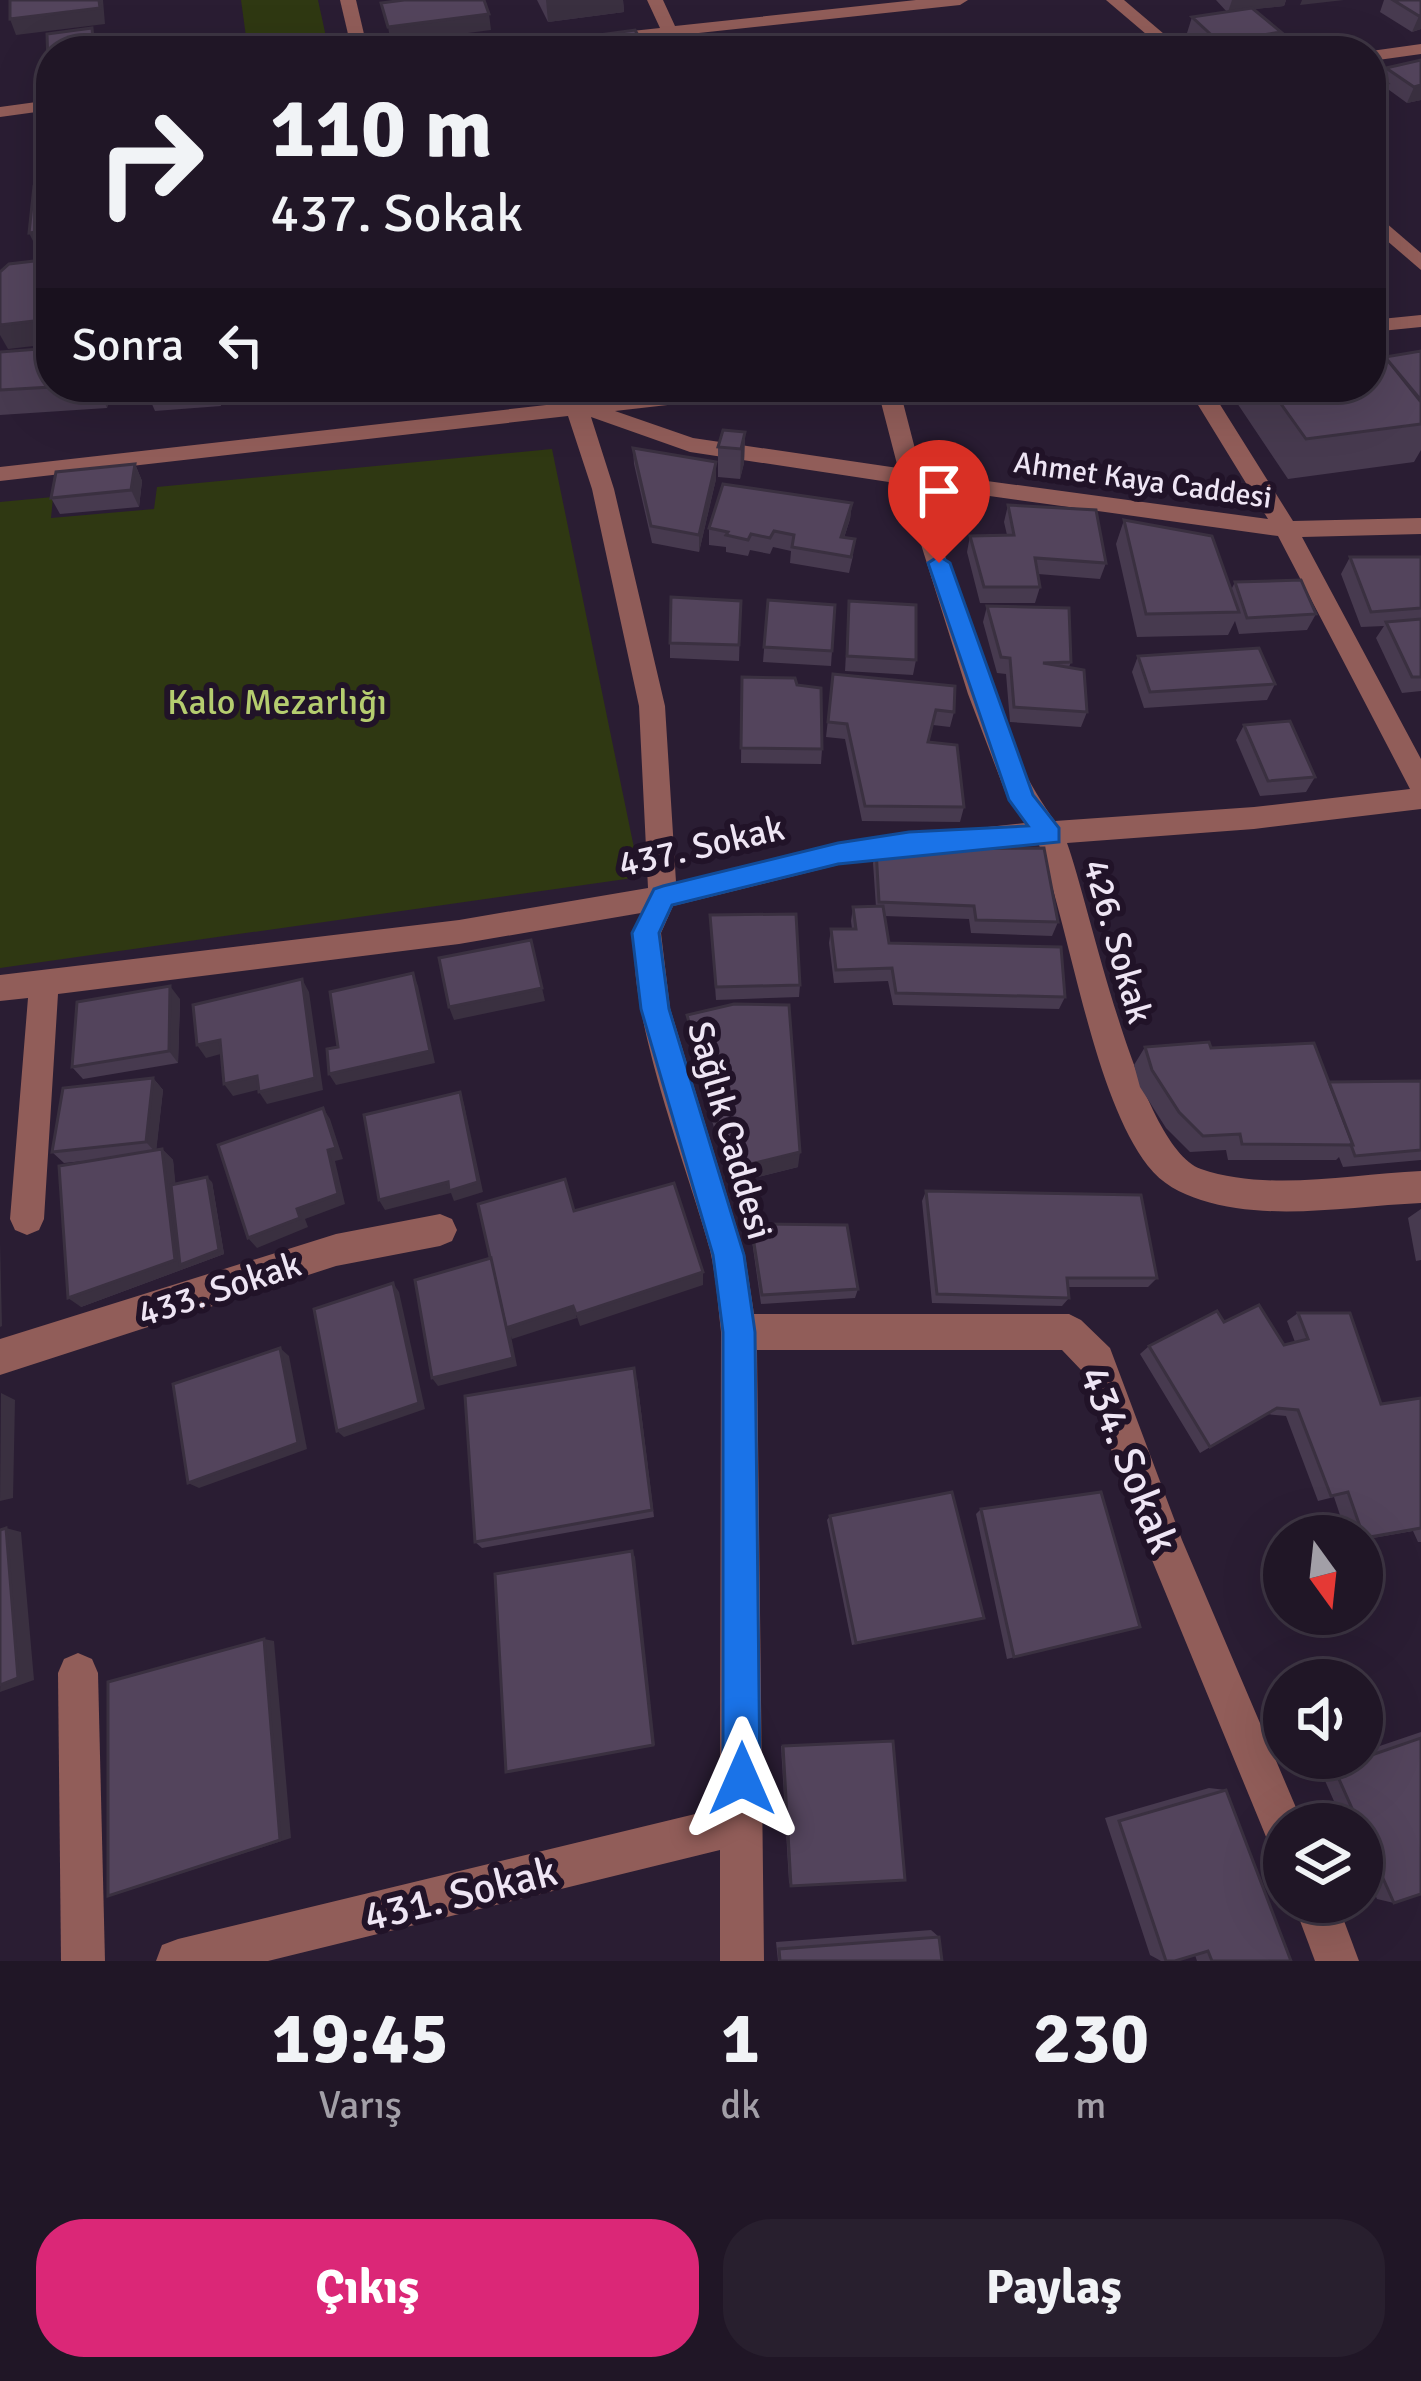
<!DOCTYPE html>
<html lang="tr">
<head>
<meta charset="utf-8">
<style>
	:root { --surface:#201626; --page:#281f2e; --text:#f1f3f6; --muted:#a29fa7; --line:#3d3543; --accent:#db2777 }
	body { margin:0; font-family:Signika,sans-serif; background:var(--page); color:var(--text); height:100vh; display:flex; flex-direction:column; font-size:45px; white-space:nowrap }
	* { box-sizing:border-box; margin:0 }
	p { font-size:39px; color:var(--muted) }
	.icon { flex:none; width:66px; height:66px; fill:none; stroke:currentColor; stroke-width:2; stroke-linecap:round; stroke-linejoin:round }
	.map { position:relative; height:1961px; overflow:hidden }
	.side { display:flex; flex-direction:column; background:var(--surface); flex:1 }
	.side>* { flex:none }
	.banner { position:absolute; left:36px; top:36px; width:1350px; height:366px; border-radius:48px; box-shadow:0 12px 48px #0002,0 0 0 3px var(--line); background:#201626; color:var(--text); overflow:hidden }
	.needle { width:78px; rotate:165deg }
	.tools { position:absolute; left:1263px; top:1515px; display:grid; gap:24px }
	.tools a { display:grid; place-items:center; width:120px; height:120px; border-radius:50%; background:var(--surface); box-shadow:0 12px 48px #0002,0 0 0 3px var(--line); font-size:60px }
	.pin { position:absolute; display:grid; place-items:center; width:102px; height:102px; color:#fff; margin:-123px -51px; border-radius:50% 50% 50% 0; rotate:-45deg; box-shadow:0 0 12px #0007 }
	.pin .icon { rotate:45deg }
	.me { position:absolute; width:132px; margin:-66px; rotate:0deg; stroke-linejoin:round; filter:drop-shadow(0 0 9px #0008) }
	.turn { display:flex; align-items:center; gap:42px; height:252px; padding:0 36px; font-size:54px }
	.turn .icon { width:156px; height:156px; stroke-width:2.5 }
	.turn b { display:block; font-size:84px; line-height:102px }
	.then { display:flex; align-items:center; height:114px; padding:0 36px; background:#0003; gap:24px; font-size:45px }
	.eta { display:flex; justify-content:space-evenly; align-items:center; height:204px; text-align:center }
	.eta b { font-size:72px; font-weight:800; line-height:84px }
	.action { display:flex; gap:24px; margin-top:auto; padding:24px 36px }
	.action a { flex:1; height:138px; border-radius:48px; background:var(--accent); color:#fff; font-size:48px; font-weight:800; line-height:138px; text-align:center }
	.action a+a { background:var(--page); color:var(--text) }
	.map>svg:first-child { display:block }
	.green { fill:#2f3812 }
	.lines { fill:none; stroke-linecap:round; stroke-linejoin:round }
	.minor { fill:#915d59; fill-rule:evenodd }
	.wall { fill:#473a4f }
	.shaded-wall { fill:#3a3040 }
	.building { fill:#53445c; stroke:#3a3040; stroke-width:3 }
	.route { fill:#1a73e8; stroke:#114b97; stroke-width:3 }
	.labels { text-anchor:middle; stroke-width:12; stroke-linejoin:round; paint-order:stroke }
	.far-street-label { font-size:30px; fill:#eee5f4; stroke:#211328 }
	.park-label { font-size:36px; fill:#b5cd6f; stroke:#211328 }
	.street-label { font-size:36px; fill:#eee5f4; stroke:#211328 }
	.near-street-label { font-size:42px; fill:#eee5f4; stroke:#211328 }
</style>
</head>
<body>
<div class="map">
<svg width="1421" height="1961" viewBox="0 0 1421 1961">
	<rect width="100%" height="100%" fill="#2a1d33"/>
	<g class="green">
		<path d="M241,0H318L328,46L248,51Z"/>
		<path d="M552,449L640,877L0,968V502L53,497L51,518L154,509L157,487Z"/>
	</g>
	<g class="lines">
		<g class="minor">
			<path d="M340,0H356L368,51H352Z"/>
			<path d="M647,0H663L675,26L916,0H968L960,5L680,35L687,51H671L664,37L537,51H483L491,46L660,28Z"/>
			<path d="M1106,0H1124L1184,51H1166Z"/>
			<path d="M1421,44V54L1371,61V51Z"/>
			<path d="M51,100V110L0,117V107Z"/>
			<path d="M1371,210L1421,253V270L1371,227Z"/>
			<path d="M1421,315V327L1371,332V320Z"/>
			<path d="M559,387H581L585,401L706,387H775L764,394L615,411L693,438L898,468L877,387H899L921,472L1268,519L1187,387H1209L1293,521L1421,518V534L1302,537L1421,759V809L1254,829L1067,843C1091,909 1138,1146 1201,1169C1268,1192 1352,1174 1421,1171V1203C1350,1206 1270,1222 1201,1200C1180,1193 1162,1184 1148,1166C1093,1095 1071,933 1039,845L909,854L838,865L673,906L661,933L670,1008L745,1255L754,1314H1069L1081,1320L1110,1348L1182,1540L1303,1824H1284V1850L1269,1844L1145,1543L1083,1372L1062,1350H757L764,1961H720V1850L268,1961H156L162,1945L178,1939L720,1808L721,1332C718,1305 716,1276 710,1250C691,1176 611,976 641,913L459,944L58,994L44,1219L39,1230L27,1235L15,1230L10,1219L28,998L0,1001V975L459,920L648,888L639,706L592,489L568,416L0,481V467L564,403ZM591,417L690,452L902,484L968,694L1006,794L1025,823L838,843L676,882L665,706L614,489ZM925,487L1278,536L1410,789L1254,807L1055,821C996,744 953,583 925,487Z"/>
			<path d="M440,1214L452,1219L457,1230L452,1241L440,1246L336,1266L0,1375V1339L336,1234Z"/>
			<path d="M78,1653L92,1659L98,1673L105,1961H61L58,1673L64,1659Z"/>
			<path d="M1293,1902H1337L1359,1961H1315Z"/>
		</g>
	</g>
	<g class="wall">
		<path d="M537,0H623L624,12L548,22Z"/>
		<path d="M1216,0H1286L1284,6L1254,9L1281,32L1275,48L1256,51H1207L1187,33L1192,17L1227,12Z"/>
		<path d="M1384,0H1421V29L1412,32L1380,12Z"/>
		<path d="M1421,60V100L1407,103L1385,87L1380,99L1382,79L1386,68Z"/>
		<path d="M1421,351V450L1414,462L1288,479L1227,388L1371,387L1385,357Z"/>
		<path d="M0,352L51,387H112L107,408L0,415Z"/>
		<path d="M149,387H221V406L155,411L148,395Z"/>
		<path d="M745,432L744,463L740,479L718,477V447Z"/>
		<path d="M633,448L716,462V479L699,552L652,543L634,464Z"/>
		<path d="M135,464L142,481L139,507L60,514L51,498Z"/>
		<path d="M852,503L850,519L844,538L853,556L849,573L790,563L791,551L773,547L770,554L750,550L748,556L726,552V547L709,545V528Z"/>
		<path d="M1008,505L1106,563L1100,579L1038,574L1040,587L1035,603H980L967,552L970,536L1007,535L1004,522Z"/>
		<path d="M1124,520L1231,590L1235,582L1316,614L1307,630L1239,634L1235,621L1228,635L1137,637L1116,544Z"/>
		<path d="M1350,557H1421V691L1402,693L1376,638L1384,626L1361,627L1341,574Z"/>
		<path d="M768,600L835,605L831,666L763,662Z"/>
		<path d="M741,601L739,661L670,658V643Z"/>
		<path d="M849,601L916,660L913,675L845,671Z"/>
		<path d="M987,606L1071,662L1069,667L1087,712L1081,727L1010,722L1006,674L997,673L983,622Z"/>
		<path d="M1138,656L1275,684L1267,700L1144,708L1132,672Z"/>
		<path d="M833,674L954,712L950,727L933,725L929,742L964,807L960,822L862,821L845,739L826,737Z"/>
		<path d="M742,677L822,749L821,764L741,763Z"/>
		<path d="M1244,725L1315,777L1306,792L1260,796L1236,740Z"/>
		<path d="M876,849L1058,922L1052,936L971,933L969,919L884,916L889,943L1065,997L1059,1009L893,1005L888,981L834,983L829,943L831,929H852L851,921L853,907H876L873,863Z"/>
		<path d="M710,915L800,985L799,997L716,1000Z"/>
		<path d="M180,999L178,1063L83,1079L72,1067Z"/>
		<path d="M687,1015L798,1167L730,1184L687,1033Z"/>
		<path d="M1145,1047L1329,1082L1421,1081V1160L1343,1167L1339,1157L1336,1160H1228L1226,1150L1190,1152L1166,1128L1140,1087L1134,1065Z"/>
		<path d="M153,1078L163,1090L156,1150L162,1149L173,1160L175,1184L212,1182L224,1254L81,1307L104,1159L64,1163L52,1152Z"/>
		<path d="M926,1191L1157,1278L1148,1287H1068L1069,1298L1062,1306L932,1303L922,1201Z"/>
		<path d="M1421,1209V1260L1416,1261L1408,1218Z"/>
		<path d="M751,1224L858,1289L855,1298L761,1304L751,1234Z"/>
		<path d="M1298,1313L1381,1404L1421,1398V1542H1418L1413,1531L1362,1540V1536H1347L1334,1497L1318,1501L1286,1416L1266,1414L1200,1453L1140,1354L1149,1346L1224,1322L1284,1345L1295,1342L1287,1321Z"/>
		<path d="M637,1379L654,1517L482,1548L475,1542Z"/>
		<path d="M981,1509L1140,1627L1007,1659L976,1514Z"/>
		<path d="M830,1516L984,1618L852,1645L827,1520Z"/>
		<path d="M1421,1732V1894L1394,1903L1377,1899L1362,1865V1824H1344L1319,1767L1345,1758H1362V1752Z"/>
		<path d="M893,1741L791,1886L789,1882L781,1746Z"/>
		<path d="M1209,1788L1226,1790L1291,1961H1197L1195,1955L1175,1961H1161L1150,1955L1105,1818Z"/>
		<path d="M931,1930L939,1937L942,1961H778L776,1942Z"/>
	</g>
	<g class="shaded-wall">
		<path d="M99,0H103L105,24L16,35L10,19Z"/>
		<path d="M546,0H623L624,12L548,22Z"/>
		<path d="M1232,0H1286L1284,6L1228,12Z"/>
		<path d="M1302,0H1344L1300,5Z"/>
		<path d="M489,14L491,30L391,43L388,27Z"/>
		<path d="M1421,15V29L1412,32L1419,16Z"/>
		<path d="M92,28L97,44L98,51H94Z"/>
		<path d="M1281,32L1275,48L1256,51H1216L1219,42Z"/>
		<path d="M1387,83L1380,99L1371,100V85Z"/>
		<path d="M1421,85V100L1407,103L1414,87Z"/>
		<path d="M51,230V248L37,249L29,233Z"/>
		<path d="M51,319V344L8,349L0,335V325Z"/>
		<path d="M98,387H112L107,408Z"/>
		<path d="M215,387H221V406L215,390Z"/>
		<path d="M236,387H287L238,394Z"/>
		<path d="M346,387H413L348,395Z"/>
		<path d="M745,432L744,463L740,479L741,449Z"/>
		<path d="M716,462V479L699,552V535Z"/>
		<path d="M135,464L142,481L139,507L131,490Z"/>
		<path d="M852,503L850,519L839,553L841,537Z"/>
		<path d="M413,973L418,986L435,1063L336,1085L329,1074Z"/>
		<path d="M302,979L309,992L323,1090L267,1104L259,1092Z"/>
		<path d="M170,986L180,999L178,1063L169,1051Z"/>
		<path d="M542,988L545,1001L454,1020L449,1007Z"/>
		<path d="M220,1040L228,1052L206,1058L197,1045Z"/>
		<path d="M257,1076L265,1088L233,1096L224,1084Z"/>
		<path d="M153,1078L163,1090L156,1153L146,1142Z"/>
		<path d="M460,1092L464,1104L483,1192L454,1201L451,1193L385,1210L379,1200Z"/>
		<path d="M323,1108L330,1119L343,1159L335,1161L345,1204L305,1219L308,1227L257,1248L248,1238L328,1150Z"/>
		<path d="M162,1149L173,1160L184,1263L207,1177L212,1182L224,1254L81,1307L68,1298Z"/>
		<path d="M800,1152L798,1167L730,1184V1169Z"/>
		<path d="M0,1243L2,1326L0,1327Z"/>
		<path d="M491,1258L573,1306L577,1318L512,1339L511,1336L517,1366L438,1386L432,1378Z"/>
		<path d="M703,1272V1285L580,1326L576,1314Z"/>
		<path d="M393,1283L399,1292L425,1409L344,1437L337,1431Z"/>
		<path d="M280,1348L289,1356L307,1449L199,1488L188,1483Z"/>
		<path d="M1,1393L15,1400L13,1498L0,1501Z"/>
		<path d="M6,1528L21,1532L34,1680L0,1692Z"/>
		<path d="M632,1551L635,1557L655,1745H653Z"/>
		<path d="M264,1639L274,1641L291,1838L123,1892Z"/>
	</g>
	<g class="building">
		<path d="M10,0H99L100,8L10,19Z"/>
		<path d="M404,0H484L489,14L388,27L381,3Z"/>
		<path d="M1393,0H1421V15L1419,16Z"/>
		<path d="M1252,8L1281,32L1219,42L1192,17Z"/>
		<path d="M92,28L94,51H51V64L48,65L47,34Z"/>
		<path d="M635,30L647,51H583L577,38Z"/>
		<path d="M1421,60V85L1414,87L1386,68Z"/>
		<path d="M1371,70L1387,83L1371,85Z"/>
		<path d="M51,184V230L29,233L34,186Z"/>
		<path d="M51,259V319L0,325V272L9,264Z"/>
		<path d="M1371,339L1421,402V424L1306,439L1269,387H1371Z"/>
		<path d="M51,348V387L0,390V352Z"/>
		<path d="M1421,351V400L1385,357Z"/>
		<path d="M149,387H215V390L148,395Z"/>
		<path d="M723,430L745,432L741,449L718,447Z"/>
		<path d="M633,448L716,462L699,535L651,526Z"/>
		<path d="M135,464L131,490L51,498L56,472Z"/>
		<path d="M723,484L852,503L841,537L855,539L851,557L792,547L794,535L774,531L770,538L751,534L748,540L726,535L728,532L709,528Z"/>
		<path d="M1008,505L1096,510L1106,563L1035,558L1040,587H984L970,536L1014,535Z"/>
		<path d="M1124,520L1212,536L1239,612L1146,614Z"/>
		<path d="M1350,557H1421V608L1371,612Z"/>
		<path d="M1301,580L1316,614L1247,618L1235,582Z"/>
		<path d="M671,597L741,601L739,645L670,643Z"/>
		<path d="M768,600L835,605L832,651L764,647Z"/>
		<path d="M849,601L916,605V660L847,656Z"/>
		<path d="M987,606L1069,608L1071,662L1043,663L1084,670L1087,712L1014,707L1010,658L1001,657Z"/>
		<path d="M1421,619V677H1412L1386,622Z"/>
		<path d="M1259,648L1275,684L1150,692L1138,656Z"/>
		<path d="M833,674L955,686L954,712L936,710L928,742L957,745L964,807L865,806L847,724L828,722Z"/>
		<path d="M742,677L795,678L797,685L821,688L822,749L741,748Z"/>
		<path d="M1290,721L1315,777L1268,781L1244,725Z"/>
		<path d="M1044,848L1058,922L976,920L974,906L879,902L876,849Z"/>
		<path d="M883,906L889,943L1061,947L1065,997L896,993L892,968L836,970L831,929H856L853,907Z"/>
		<path d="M796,914L800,985L716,987L710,915Z"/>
		<path d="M531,940L542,988L449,1007L439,958Z"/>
		<path d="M413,973L430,1051L329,1074L327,1049L338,1047L330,992Z"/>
		<path d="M302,979L315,1078L259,1092L257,1076L224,1084L220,1040L197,1045L193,1005Z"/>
		<path d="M170,986L169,1051L72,1067L77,1002Z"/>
		<path d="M734,1004L789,1005L800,1152L730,1169L687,1015Z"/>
		<path d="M1209,1042L1211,1048L1314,1043L1353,1145L1242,1144L1240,1134L1203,1136L1179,1112L1152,1070L1145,1047Z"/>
		<path d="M153,1078L146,1142L52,1152L63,1088Z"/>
		<path d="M1421,1081V1150L1355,1156L1351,1145H1353L1329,1082Z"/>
		<path d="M460,1092L478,1182L449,1191L448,1182L379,1200L364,1115Z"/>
		<path d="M323,1108L336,1148L328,1150L338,1194L297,1209L300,1218L248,1238L218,1145Z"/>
		<path d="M162,1149L175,1260L68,1298L59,1166Z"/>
		<path d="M207,1177L219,1250L180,1265L171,1185Z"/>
		<path d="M565,1179L574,1211L674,1183L703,1272L576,1314L573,1306L506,1328L478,1204Z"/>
		<path d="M926,1191L1141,1195L1157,1278H1067L1069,1298L937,1294Z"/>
		<path d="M751,1224L847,1225L858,1289L762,1295Z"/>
		<path d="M491,1258L513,1358L432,1378L415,1280Z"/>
		<path d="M393,1283L419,1403L337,1431L314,1309Z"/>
		<path d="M1259,1305L1284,1345L1308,1339L1298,1313H1350L1381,1404L1421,1398V1528L1364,1538L1348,1492L1331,1496L1298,1410L1277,1408L1210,1447L1149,1346L1217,1311L1224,1322Z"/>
		<path d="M280,1348L298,1443L188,1483L173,1384Z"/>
		<path d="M634,1368L652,1510L475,1542L465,1396Z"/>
		<path d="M952,1492L984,1618L856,1643L830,1516Z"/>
		<path d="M1101,1492L1140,1627L1014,1657L981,1509Z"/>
		<path d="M6,1528L18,1678L0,1685V1530Z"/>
		<path d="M632,1551L653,1745L506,1772L495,1574Z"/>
		<path d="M264,1639L280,1840L108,1896V1682Z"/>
		<path d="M1421,1738V1894L1394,1903L1362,1831V1824H1359L1334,1768Z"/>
		<path d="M893,1741L905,1880L791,1886L783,1746Z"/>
		<path d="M1226,1790L1291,1961H1212L1208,1951L1175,1961H1166L1119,1821Z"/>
		<path d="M939,1937L942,1961H780L779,1949Z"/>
	</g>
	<path class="route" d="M939,556L950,563L1033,795L1059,828V842L838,864L672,905L659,933L669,1009L744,1255L755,1332L760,1779L755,1792L742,1798L728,1792L723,1779V1332L713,1255L641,1009L632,933L654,889L663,886L838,843L909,832L1028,826L1009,800L928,563Z"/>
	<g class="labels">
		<g class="far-street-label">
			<text transform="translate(1143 480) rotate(8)" y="10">Ahmet Kaya Caddesi</text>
		</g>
		<g class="park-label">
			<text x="277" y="714">Kalo Mezarlığı</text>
		</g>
		<g class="street-label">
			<text transform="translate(701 845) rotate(-13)" y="13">437. Sokak</text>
			<text transform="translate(1119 941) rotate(74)" y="13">426. Sokak</text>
			<text transform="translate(731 1130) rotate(74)" y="13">Sağlık Caddesi</text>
			<text transform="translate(219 1288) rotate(-18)" y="13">433. Sokak</text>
		</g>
		<g class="near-street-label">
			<text transform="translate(1130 1459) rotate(68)" y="15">434. Sokak</text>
			<text transform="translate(460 1893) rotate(-14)" y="15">431. Sokak</text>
		</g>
	</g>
</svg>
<div class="tools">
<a><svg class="needle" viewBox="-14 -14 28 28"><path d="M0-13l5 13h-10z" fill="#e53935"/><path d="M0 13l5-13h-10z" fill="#a29fa7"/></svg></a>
<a><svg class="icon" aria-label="sound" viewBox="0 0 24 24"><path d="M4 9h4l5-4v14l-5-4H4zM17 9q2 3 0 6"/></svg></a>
<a><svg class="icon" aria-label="layers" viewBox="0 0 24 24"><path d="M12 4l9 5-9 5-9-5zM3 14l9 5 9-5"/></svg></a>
</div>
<div class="pin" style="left:939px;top:563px;background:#d93025"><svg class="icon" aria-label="arrive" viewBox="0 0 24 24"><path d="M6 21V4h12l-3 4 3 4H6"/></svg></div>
<svg class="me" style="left:742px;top:1779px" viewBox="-20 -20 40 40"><path d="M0-17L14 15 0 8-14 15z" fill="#1a73e8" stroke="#fff" stroke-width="4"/></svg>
<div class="banner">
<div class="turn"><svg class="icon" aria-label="right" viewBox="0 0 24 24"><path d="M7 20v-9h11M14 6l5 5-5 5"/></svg><div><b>110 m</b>437. Sokak</div></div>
<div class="then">Sonra<svg class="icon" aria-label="left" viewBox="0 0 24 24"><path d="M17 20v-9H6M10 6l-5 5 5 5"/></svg></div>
</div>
</div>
<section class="side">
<div class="eta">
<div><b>19:45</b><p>Varış</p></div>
<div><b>1</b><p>dk</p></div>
<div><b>230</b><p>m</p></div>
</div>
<div class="action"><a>Çıkış</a><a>Paylaş</a></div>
</section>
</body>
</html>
